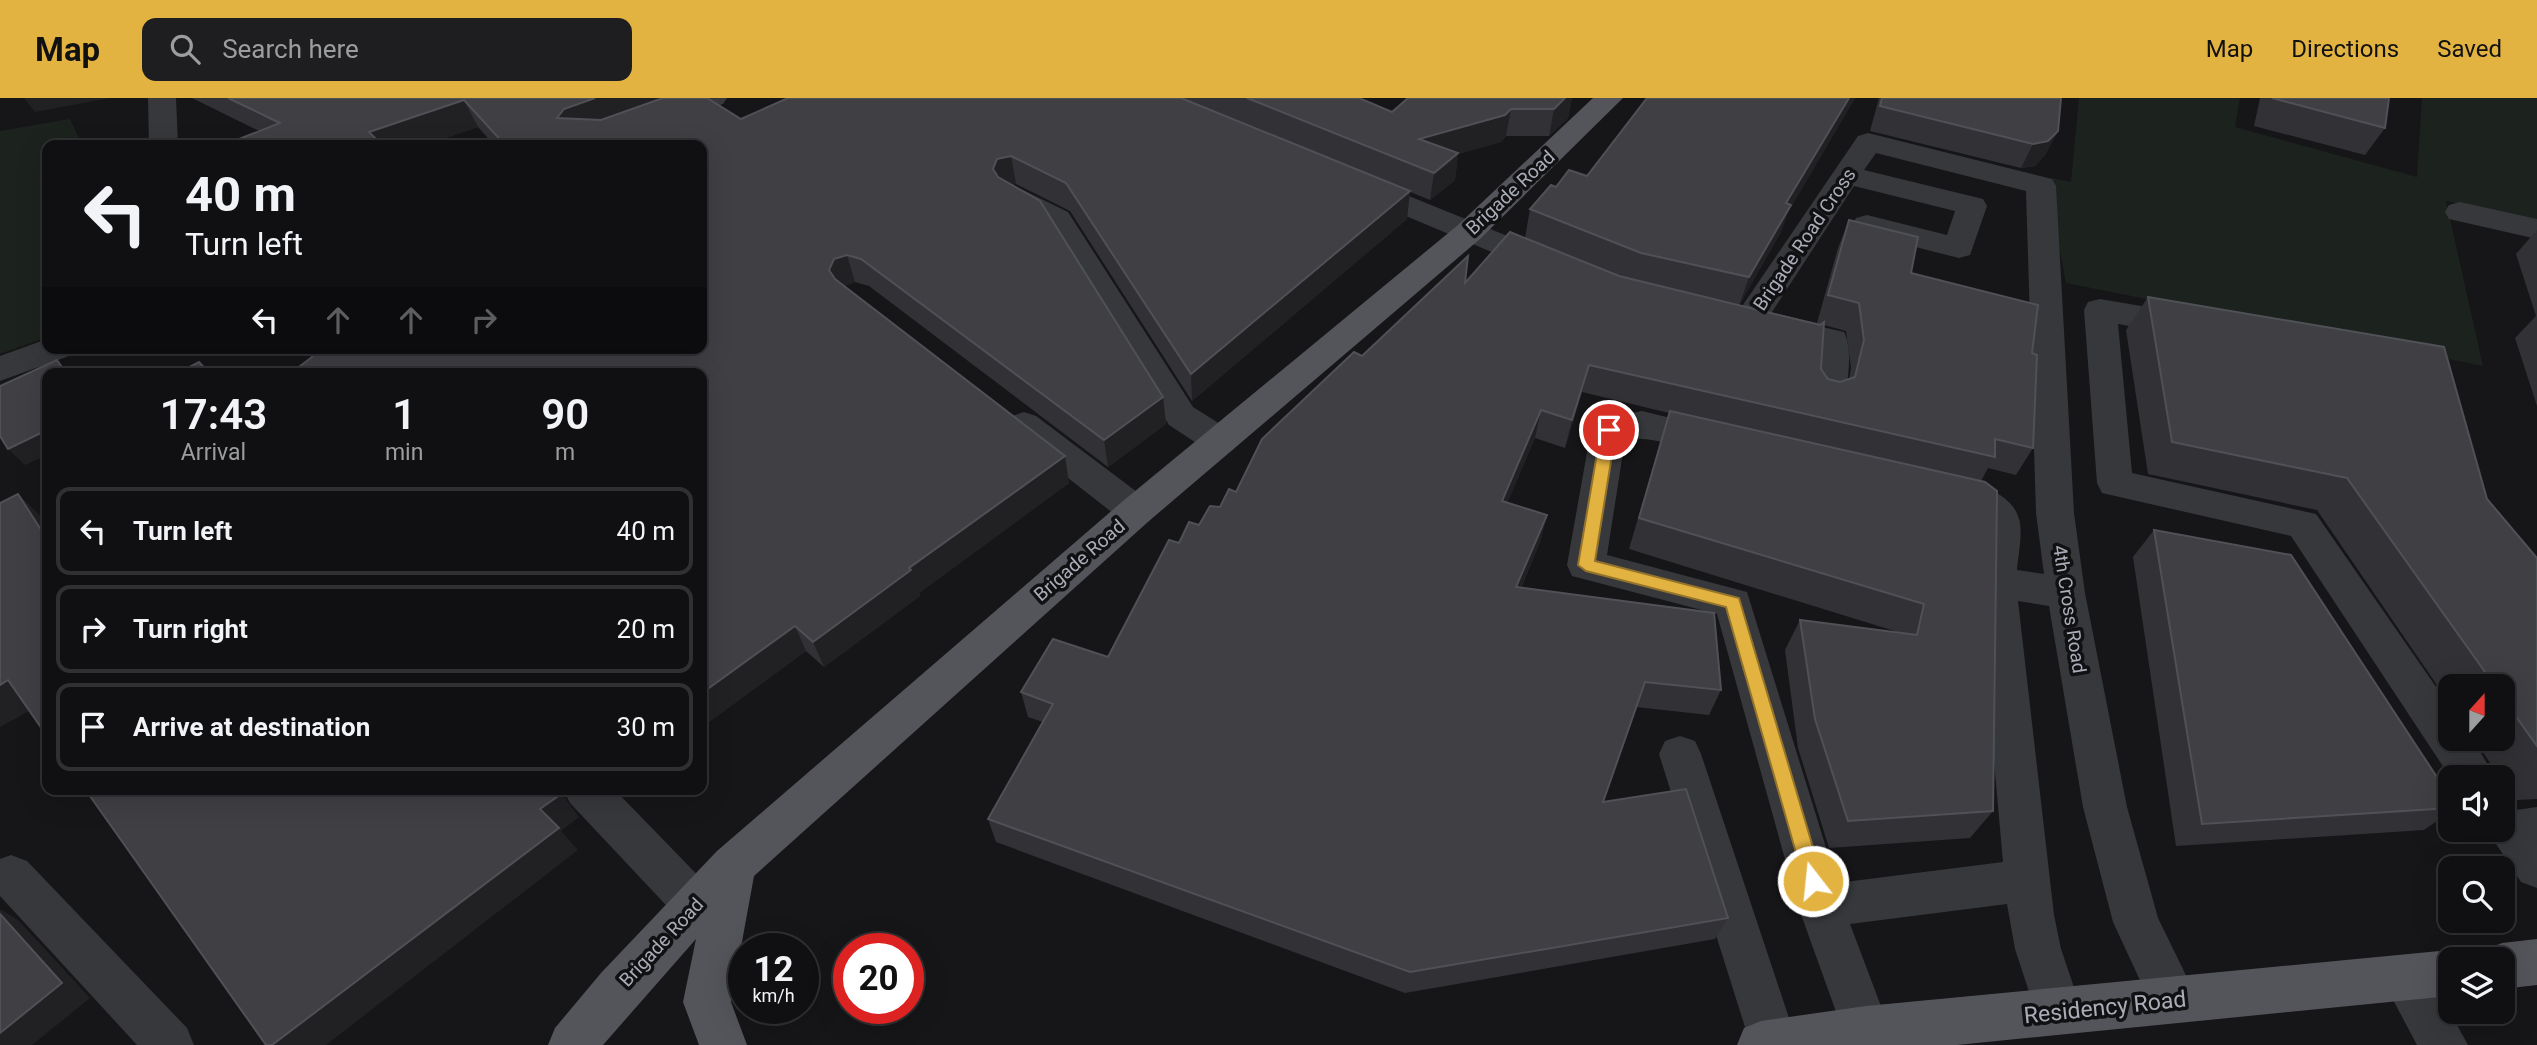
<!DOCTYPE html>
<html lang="en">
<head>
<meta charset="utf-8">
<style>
	:root { --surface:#101012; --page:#1e1e20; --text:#f1f3f6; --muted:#9c9d9f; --line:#303032; --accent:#e3b342 }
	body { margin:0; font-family:Roboto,sans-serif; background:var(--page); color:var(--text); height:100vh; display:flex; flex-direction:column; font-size:26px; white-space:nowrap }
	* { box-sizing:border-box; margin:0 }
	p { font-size:23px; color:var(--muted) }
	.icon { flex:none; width:38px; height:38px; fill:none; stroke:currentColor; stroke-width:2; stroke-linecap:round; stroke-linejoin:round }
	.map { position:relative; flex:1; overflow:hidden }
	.details { position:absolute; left:42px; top:270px; width:665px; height:427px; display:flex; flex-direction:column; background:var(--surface); border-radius:14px; box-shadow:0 7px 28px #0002,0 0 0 2px var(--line) }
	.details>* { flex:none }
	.guide { position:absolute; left:42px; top:42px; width:665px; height:214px; border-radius:14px; box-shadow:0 7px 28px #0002,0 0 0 2px var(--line); background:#101012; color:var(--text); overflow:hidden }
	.needle { width:46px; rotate:21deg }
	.fabs { position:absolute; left:2438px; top:576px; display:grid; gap:14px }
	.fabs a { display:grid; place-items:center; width:77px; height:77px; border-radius:14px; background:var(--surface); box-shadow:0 7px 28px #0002,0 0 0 2px var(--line); font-size:35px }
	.speed { position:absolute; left:728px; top:835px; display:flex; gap:14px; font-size:35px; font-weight:700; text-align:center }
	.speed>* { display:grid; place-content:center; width:91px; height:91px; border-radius:50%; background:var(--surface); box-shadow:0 7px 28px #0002,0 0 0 2px var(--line); line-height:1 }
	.speed small { font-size:18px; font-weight:400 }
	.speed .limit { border:10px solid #d22; background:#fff; color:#111 }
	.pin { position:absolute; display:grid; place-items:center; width:60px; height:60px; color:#fff; margin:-30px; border:4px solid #fff; border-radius:50%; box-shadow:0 2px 7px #0007 }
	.me { position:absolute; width:77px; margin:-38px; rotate:344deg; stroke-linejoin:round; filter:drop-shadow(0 0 5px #0008) }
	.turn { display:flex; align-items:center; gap:24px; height:147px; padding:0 28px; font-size:32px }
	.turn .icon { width:91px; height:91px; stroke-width:2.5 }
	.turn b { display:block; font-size:49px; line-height:60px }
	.lanes { display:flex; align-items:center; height:66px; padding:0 28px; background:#0003; justify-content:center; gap:35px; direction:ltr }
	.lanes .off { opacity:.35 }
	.eta { display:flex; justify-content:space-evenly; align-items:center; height:119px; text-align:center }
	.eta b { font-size:42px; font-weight:600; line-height:49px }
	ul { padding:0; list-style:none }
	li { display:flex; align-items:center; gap:21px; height:88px; margin:0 14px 10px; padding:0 14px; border:4px solid var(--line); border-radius:14px }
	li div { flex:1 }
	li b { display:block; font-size:26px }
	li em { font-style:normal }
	header { display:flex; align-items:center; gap:42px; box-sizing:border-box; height:98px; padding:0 35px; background:var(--accent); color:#111 }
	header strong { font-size:33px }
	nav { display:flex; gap:38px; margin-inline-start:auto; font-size:24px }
	.search { width:490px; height:63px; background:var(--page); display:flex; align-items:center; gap:18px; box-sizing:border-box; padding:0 24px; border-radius:14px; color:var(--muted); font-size:26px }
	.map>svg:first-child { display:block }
	.green { fill:#1c221d }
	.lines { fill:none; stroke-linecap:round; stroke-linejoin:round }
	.minor { fill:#37383c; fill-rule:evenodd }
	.major { fill:#54555b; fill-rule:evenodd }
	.wall { fill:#323236; fill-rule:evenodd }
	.shaded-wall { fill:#212124 }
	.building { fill:#3f3f44; stroke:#4f5156; stroke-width:2 }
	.route { fill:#e3b342; stroke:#94742b; stroke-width:2 }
	.labels { text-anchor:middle; stroke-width:7; stroke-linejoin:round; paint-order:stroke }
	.street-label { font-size:19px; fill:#a9adb7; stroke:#111113 }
	.near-street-label { font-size:23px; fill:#a9adb7; stroke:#111113 }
</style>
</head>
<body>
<header>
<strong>Map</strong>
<div class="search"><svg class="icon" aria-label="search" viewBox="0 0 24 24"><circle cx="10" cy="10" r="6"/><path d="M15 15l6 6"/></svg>Search here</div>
<nav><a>Map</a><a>Directions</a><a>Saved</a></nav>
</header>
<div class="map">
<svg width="2537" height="947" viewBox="0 0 2537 947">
	<rect width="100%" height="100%" fill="#161618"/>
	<g class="green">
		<path d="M2079,0H2240L2235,29L2417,79L2422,0H2537V122L2446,103L2483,268L2066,185L2051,108L2052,80L2071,84Z"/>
		<path d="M70,21L82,47H47V239L0,256V33Z"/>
	</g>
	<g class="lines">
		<g class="minor">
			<path d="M148,0H176L178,47H149Z"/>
			<path d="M687,0H727L723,6L613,47H572L577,41Z"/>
			<path d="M1868,35L2052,81L2056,88L2074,415L2085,495L2127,709L2158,820L2198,902L2191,919L2174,925L2157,919L2113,824L2083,709L2049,508L2018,503L2054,817L2061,851L2082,913L2075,930L2058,937L2041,930L2015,851L2007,806L1850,826L1890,932L1884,947H1848L1798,808L1717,516L1572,478L1567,467L1591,332L1596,323L1642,313L1728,334L1733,343L1728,352C1695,362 1660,335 1625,342L1607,457L1747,494L1837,785L2003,764L1978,484L1982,425L1968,414L1938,407L1933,397L1938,387C1962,380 2008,390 2018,418C2024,432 2018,456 2017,472L2044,476L2036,415L2026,93L1876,55L1864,72L1983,101L1987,108L1970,157L1959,160L1856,134L1852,127L1856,120L1867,117L1947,137L1955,113L1854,88L1770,217L1844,234C1853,250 1849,290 1840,306L1828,309L1816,306L1811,297L1815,249L1759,236L1757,232L1749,234L1737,231L1732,223L1858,38Z"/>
			<path d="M1362,79L1559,159L1564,166L1559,173L1548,176L1537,173L1351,95L1347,88L1351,81Z"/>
			<path d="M1015,88L1068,114L1193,309L1233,334L1238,343L1233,352L1220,356L1207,352L1169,327L1046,128L1004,104L1000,97L1004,90Z"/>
			<path d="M2460,104L2537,121V141L2449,121L2445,114L2449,107Z"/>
			<path d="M2100,201L2188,216L2200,219L2205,227L2200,235L2188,238L2118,226L2132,375L2316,416L2450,609V640H2472L2495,679H2450L2291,438L2102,395L2097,385L2084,212L2088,204Z"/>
			<path d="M47,241V250H74L69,258L0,283V258Z"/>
			<path d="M1024,314L1036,318L1149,403L1155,413L1149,423L1136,427L1123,423L1012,336L1006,327L1012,318Z"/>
			<path d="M1680,638L1695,643L1701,656L1798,947L1750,945L1659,656L1665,643Z"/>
			<path d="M563,691H614L712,792L719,807L712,822L696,828L680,822L570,705Z"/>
			<path d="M2537,709V790L2521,784L2487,732H2502V714Z"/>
			<path d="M11,757L27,763L187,930L194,947H137L0,798V761Z"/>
			<path d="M2406,858L2423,865L2468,947H2417L2382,881L2389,865Z"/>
		</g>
		<g class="major">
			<path d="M1593,0H1623L1480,141L1149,423L754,778L731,904L747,947H699L683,904L696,841L603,947H548L555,930L601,875L717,753L1123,403L1458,127Z"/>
			<path d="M2537,841V887L2502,891V861H2481L2485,852L2502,845Z"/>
			<path d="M2450,852L2468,861H2450V898L1957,947H1737L1744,930L1761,923L1866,908Z"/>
		</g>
	</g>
	<g class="wall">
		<path d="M192,0H707L741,21L788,0H1359L1392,14L1408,0H1572L1568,20L1549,38H1506L1501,44L1458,56L1455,82L1430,102L1388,85L1410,93L1407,121L1192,303L1070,113L1016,86L1011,87L1163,299L1166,326L1108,369L869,188L855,184L844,188L1069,385L919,495L920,498L824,569L806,553L702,629V47H494L478,29L425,47H224L259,33Z"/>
		<path d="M1647,0H1855L1788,114L1780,136L1739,207L1821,226L1817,225L1838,150L1849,122L1911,175L2032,255L2033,350L2016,377L1988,370L1981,383L1993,713L1970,740L1829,750L1798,650L1785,552L1800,522L1901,535L1629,451L1669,315L1582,294L1565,350L1535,340L1507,405L1547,417L1540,444L1521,490L1721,592L1709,617L1636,609L1603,704L1728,820L1715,841L1405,895L996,744L988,721L1043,624L1028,619L1021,594L1108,559L1179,445L1236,394L1362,258L1465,185L1525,140L1530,111L1556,89L1587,78ZM1824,227L1846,233L1851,270L1849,281L1840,284L1828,281L1821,271Z"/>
		<path d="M1879,0H2061L2058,33L2045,57L2035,68L2021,70L1870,33Z"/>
		<path d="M2260,0H2389L2385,30L2365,57L2254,28Z"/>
		<path d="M2537,132V308L2515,240L2536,218L2516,156Z"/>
		<path d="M2148,199L2487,401L2537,460V701L2516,702L2502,683V679H2500L2473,640H2502V588H2450V606L2317,412L2148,376L2126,232Z"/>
		<path d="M2154,432L2450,699V714L2424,732L2176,748L2133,459Z"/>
	</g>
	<g class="shaded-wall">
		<path d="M24,0H110L35,14Z"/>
		<path d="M595,0H674L576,39L557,20L564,11Z"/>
		<path d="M1565,0H1572L1568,20L1549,38L1554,11Z"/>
		<path d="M1849,0H1855L1788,114L1780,136L1739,208L1749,179L1786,105Z"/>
		<path d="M464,2L478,29L425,47H377L369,34Z"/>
		<path d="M1511,11L1506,38L1501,44L1458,56L1455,82L1430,102L1434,75L1419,41Z"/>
		<path d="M2058,33L2045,57L2035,68L2021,70L2033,46Z"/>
		<path d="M1011,58L1016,86L1002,89L993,71L997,61Z"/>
		<path d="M1410,93L1407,121L1192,303L1191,276Z"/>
		<path d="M847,157L855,184L843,189L838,199L829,172L834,161Z"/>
		<path d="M1589,267L1582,294L1565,350L1572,322Z"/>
		<path d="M1163,299L1166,326L1108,369L1104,342Z"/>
		<path d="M1541,312L1535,340L1497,430L1502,403Z"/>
		<path d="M47,332V357L25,367L8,351Z"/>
		<path d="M1065,358L1069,385L919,495L920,498L824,569L813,544L909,470Z"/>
		<path d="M18,396L47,424V441Z"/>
		<path d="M1547,417L1540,444L1510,515L1516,489Z"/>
		<path d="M795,528L806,553L702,629V595Z"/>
		<path d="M8,582L40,607L0,629V587Z"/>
		<path d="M555,691H562L567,703L579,719L561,733L578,752L326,947H272L540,711Z"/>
		<path d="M0,811L18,822L90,900L32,947H0Z"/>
	</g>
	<g class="building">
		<path d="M228,0H595L564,11L557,20L601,22L663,0H707L741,21L788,0H1181L1410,93L1191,276L1066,85L1011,58L997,61L993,71L998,79L1040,103L1163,299L1104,342L861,161L847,157L834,161L829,172L835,181L1065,358L909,470L911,472L813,544L795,528L702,595V275H291L312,259L311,250H702V47H505L464,2L369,34L382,47H224L280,25Z"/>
		<path d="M1247,0H1359L1392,14L1408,0H1565L1554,11H1511L1505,17L1419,41L1458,55L1434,75Z"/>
		<path d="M1647,0H1849L1786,105L1791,107L1749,179L1641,155L1530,111L1551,87L1556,89L1569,72L1587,78Z"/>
		<path d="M1882,0H2061L2058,33L2048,43L2033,46L1880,8Z"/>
		<path d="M2272,0H2389L2385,30Z"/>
		<path d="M1849,122L1918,139L1911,175L2038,207L2032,255L2037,257L2033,350L1995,341V359L1589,267L1572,322L1541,312L1502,403L1547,417L1516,489L1714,515L1721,592L1645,584L1603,704L1686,691L1728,820L1410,874L988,721L1053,606L1021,594L1053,541L1108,559L1169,442L1179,445L1189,424L1199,427L1210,408L1220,409L1229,391L1236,394L1262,341L1354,254L1362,258L1468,158L1465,185L1510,134L1619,178L1820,227L1824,224L1821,271L1828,281L1840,284L1855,279L1864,242L1859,205L1828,197Z"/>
		<path d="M2148,199L2444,249L2487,401L2537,460V648L2502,599V588H2495L2347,380L2172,344Z"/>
		<path d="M57,262L66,275H47V332L8,351L0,338V288Z"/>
		<path d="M199,264L209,275H178Z"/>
		<path d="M1670,313L1985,384L1997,393L1993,713L1848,723L1815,621L1800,522L1917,537L1924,506L1639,420Z"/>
		<path d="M18,396L47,441V638L8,582L0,587V405Z"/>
		<path d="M2154,432L2291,457L2450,699V710L2202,726Z"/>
		<path d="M85,691H556L561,696L540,711L559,730L272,947H266Z"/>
		<path d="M0,816L62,885L0,935Z"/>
	</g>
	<path class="route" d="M1609,327L1616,332L1595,463L1739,500L1823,783L1820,789L1813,791L1807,789L1804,783L1726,509L1586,473L1578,467L1601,332Z"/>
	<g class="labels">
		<g class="street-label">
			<text transform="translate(1510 94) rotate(-43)" y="7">Brigade Road</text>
			<text transform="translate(1804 141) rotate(-56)" y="7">Brigade Road Cross</text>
			<text transform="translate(1079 462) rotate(-41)" y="7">Brigade Road</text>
			<text transform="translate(2070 511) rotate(81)" y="7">4th Cross Road</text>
			<text transform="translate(661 844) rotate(-47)" y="7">Brigade Road</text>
		</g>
		<g class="near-street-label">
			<text transform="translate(2105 909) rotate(-6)" y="8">Residency Road</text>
		</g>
	</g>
</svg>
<div class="fabs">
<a><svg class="needle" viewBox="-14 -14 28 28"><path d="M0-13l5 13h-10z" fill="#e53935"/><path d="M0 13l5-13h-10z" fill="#9c9d9f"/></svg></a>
<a><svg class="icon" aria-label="sound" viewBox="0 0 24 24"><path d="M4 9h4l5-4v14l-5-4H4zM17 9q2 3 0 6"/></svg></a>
<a><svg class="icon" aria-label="search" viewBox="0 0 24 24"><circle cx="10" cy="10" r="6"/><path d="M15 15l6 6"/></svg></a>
<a><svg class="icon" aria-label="layers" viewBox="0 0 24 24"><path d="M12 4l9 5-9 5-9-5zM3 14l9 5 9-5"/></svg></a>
</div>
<div class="speed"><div>12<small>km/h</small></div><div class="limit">20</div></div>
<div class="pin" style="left:1609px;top:332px;background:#d93025"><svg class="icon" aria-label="arrive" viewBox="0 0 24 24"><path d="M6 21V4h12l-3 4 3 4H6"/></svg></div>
<svg class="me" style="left:1813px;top:783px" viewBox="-20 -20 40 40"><circle r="17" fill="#e3b342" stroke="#fff" stroke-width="3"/><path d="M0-11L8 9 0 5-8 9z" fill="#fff"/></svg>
<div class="guide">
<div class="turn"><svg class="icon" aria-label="left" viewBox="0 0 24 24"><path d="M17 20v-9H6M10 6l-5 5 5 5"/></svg><div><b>40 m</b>Turn left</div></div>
<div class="lanes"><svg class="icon" aria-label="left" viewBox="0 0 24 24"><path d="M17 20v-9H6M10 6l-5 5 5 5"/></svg><svg class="icon off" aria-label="ahead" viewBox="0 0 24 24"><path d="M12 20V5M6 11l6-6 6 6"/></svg><svg class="icon off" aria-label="ahead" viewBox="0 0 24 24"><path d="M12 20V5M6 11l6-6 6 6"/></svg><svg class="icon off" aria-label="right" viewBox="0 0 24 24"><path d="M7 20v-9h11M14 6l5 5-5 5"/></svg></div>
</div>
<section class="details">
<div class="eta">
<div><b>17:43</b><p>Arrival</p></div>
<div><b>1</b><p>min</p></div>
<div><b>90</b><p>m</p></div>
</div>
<ul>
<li><svg class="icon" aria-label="left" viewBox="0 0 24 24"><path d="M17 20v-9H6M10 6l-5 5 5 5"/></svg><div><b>Turn left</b></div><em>40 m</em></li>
<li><svg class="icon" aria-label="right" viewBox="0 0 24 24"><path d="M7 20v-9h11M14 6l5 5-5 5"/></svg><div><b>Turn right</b></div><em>20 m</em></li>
<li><svg class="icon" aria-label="arrive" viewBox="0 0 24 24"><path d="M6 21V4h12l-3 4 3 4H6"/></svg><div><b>Arrive at destination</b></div><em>30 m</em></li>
</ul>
</section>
</div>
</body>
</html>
